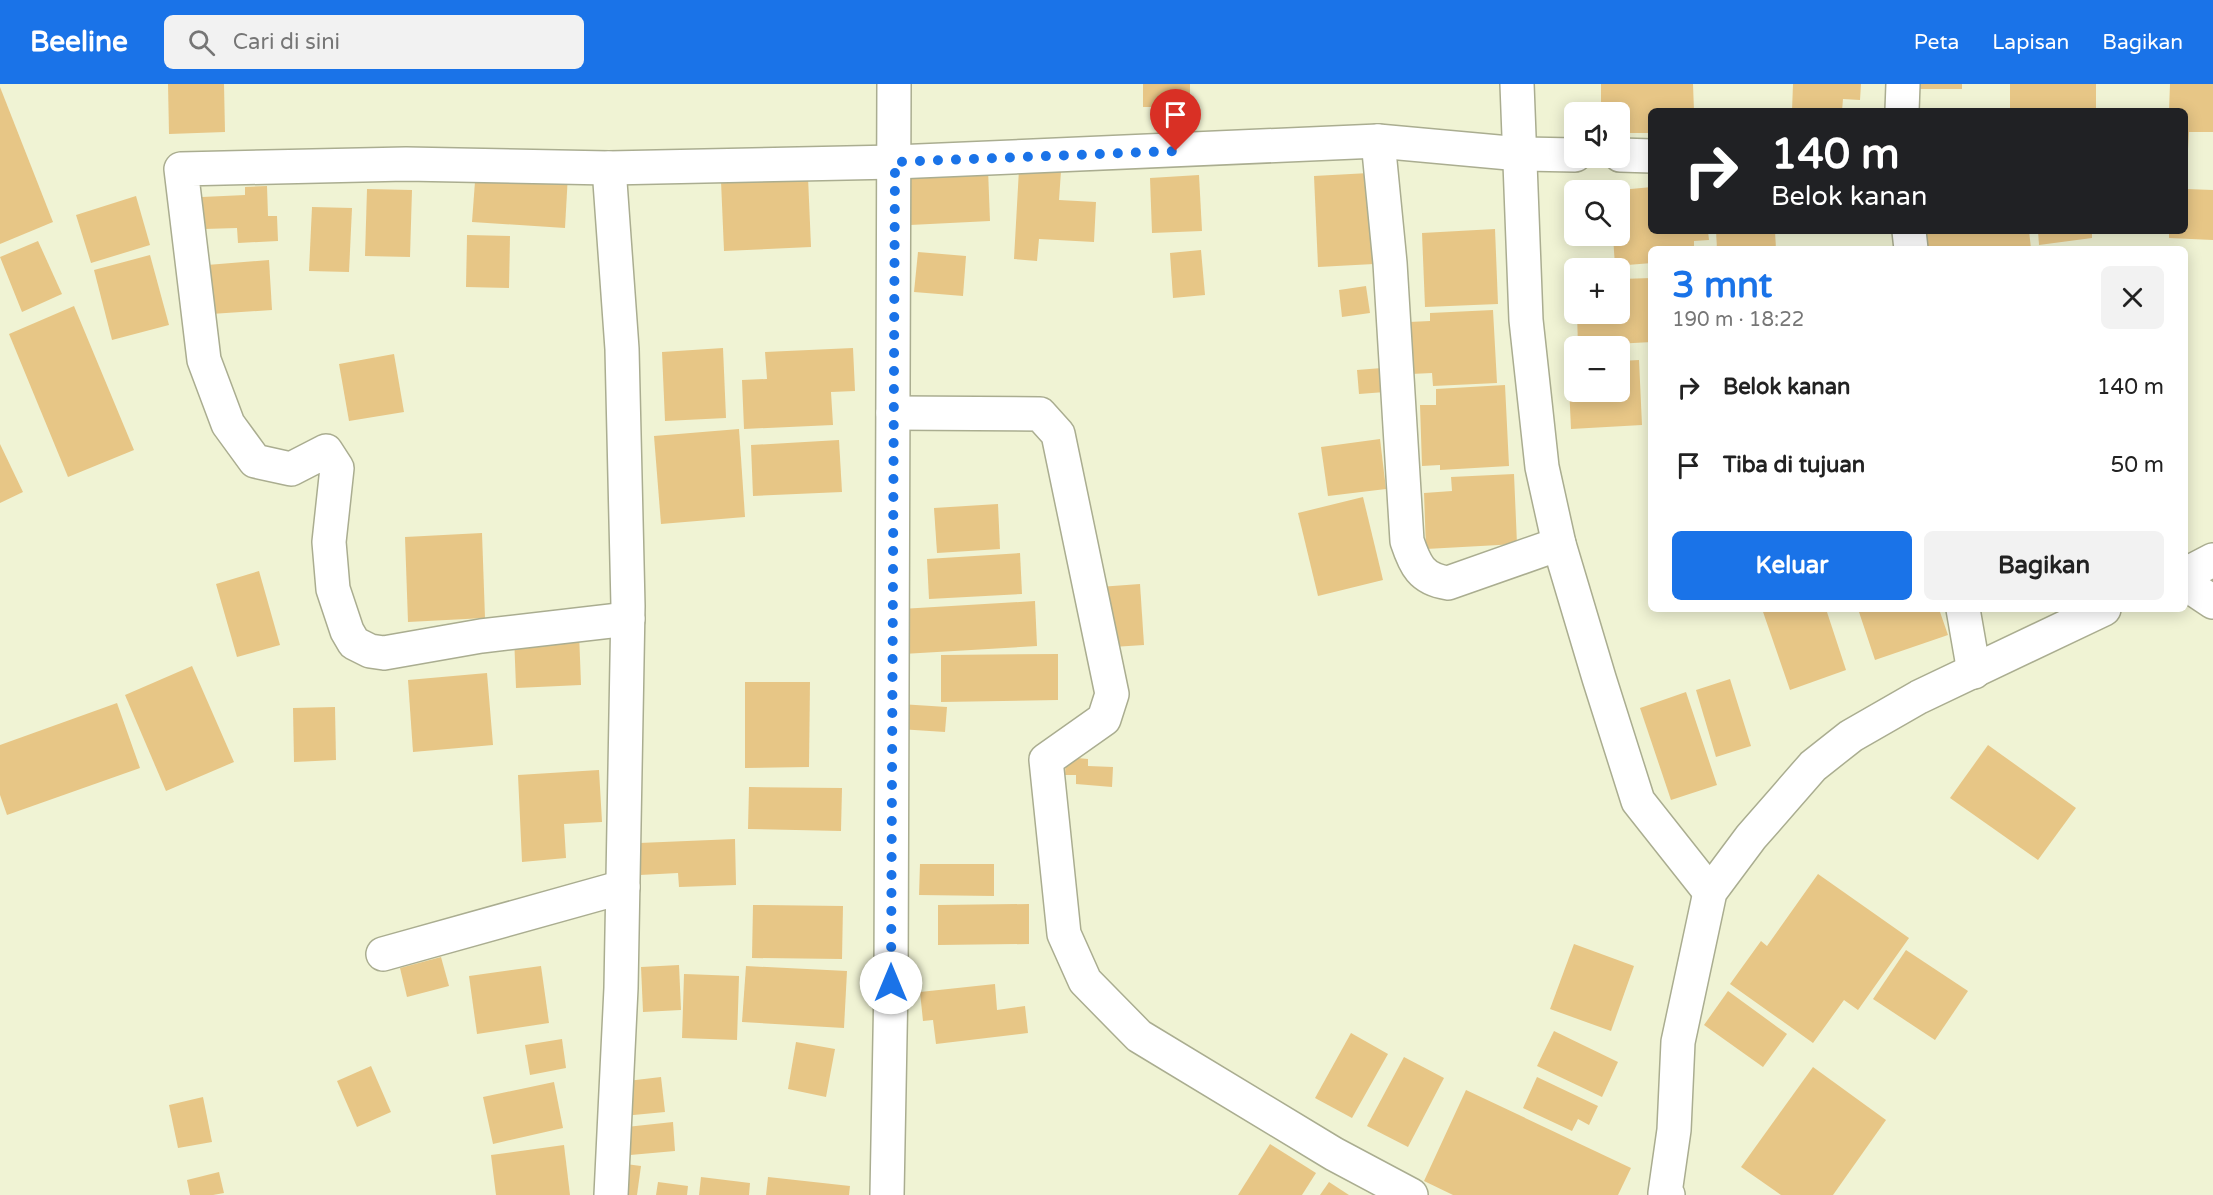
<!DOCTYPE html>
<html lang="id">
<head>
<meta charset="utf-8">
<style>
	:root { --surface:#fff; --page:#f2f2f2; --text:#222; --muted:#767676; --accent:#1a73e8 }
	body { margin:0; font-family:"Varela Round",sans-serif; background:var(--page); color:var(--text); height:100vh; display:flex; flex-direction:column; font-size:22px; white-space:nowrap }
	* { box-sizing:border-box; margin:0 }
	p { font-size:20px; color:var(--muted) }
	.icon { flex:none; width:33px; height:33px; fill:none; stroke:currentColor; stroke-width:2; stroke-linecap:round; stroke-linejoin:round }
	.map { position:relative; flex:1; overflow:hidden }
	.sheet { position:absolute; left:1648px; top:162px; width:540px; height:366px; display:flex; flex-direction:column; background:var(--surface); border-radius:9px; box-shadow:0 3px 15px #0003 }
	.sheet>* { flex:none }
	.top-card { position:absolute; left:1648px; top:24px; width:540px; height:126px; border-radius:9px; box-shadow:0 3px 15px #0003; background:#202124; color:#fff; overflow:hidden }
	.buttons { position:absolute; left:1564px; top:18px; display:grid; gap:12px }
	.buttons a { display:grid; place-items:center; width:66px; height:66px; border-radius:9px; background:var(--surface); box-shadow:0 3px 15px #0003; font-size:30px }
	.pin { position:absolute; display:grid; place-items:center; width:51px; height:51px; color:#fff; margin:-62px -26px; border-radius:50% 50% 50% 0; rotate:-45deg; box-shadow:0 0 6px #0007 }
	.pin .icon { rotate:45deg }
	.me { position:absolute; width:66px; margin:-33px; rotate:0deg; stroke-linejoin:round; filter:drop-shadow(0 0 4px #0008) }
	.turn { display:flex; align-items:center; gap:21px; height:126px; padding:0 24px; font-size:27px }
	.turn .icon { width:78px; height:78px; stroke-width:2.5 }
	.turn b { display:block; font-size:42px; line-height:51px }
	.round { display:grid; place-items:center; flex:none; width:63px; height:63px; border-radius:9px; background:var(--page) }
	.head { display:flex; align-items:center; justify-content:space-between; height:102px; padding:0 24px }
	h1 { font-size:36px; font-weight:700; line-height:45px; color:var(--accent) }
	.action { display:flex; gap:12px; margin-top:auto; padding:12px 24px }
	.action a { flex:1; height:69px; border-radius:9px; background:var(--accent); color:#fff; font-size:24px; font-weight:700; line-height:69px; text-align:center }
	.action a+a { background:var(--page); color:var(--text) }
	ul { padding:0; list-style:none }
	li { display:flex; align-items:center; gap:18px; height:78px; padding:0 24px }
	li div { flex:1 }
	li b { display:block; font-size:22px }
	li em { font-style:normal }
	header { display:flex; align-items:center; gap:36px; box-sizing:border-box; height:84px; padding:0 30px; background:var(--accent); color:#fff }
	header strong { font-size:28px }
	nav { display:flex; gap:33px; margin-inline-start:auto; font-size:21px }
	.search { width:420px; height:54px; background:var(--page); display:flex; align-items:center; gap:15px; box-sizing:border-box; padding:0 21px; border-radius:9px; color:var(--muted); font-size:22px }
	.map>svg:first-child { display:block }
	.building { fill:#e7c686 }
	.lines { fill:none; stroke-linecap:round; stroke-linejoin:round }
	.street-casing { stroke:#aaad90; stroke-width:36 }
	.street { stroke:#fff; stroke-width:33 }
	.route { stroke:#1a73e8; stroke-width:10; stroke-dasharray:0 18 }
</style>
</head>
<body>
<header>
<strong>Beeline</strong>
<div class="search"><svg class="icon" aria-label="search" viewBox="0 0 24 24"><circle cx="10" cy="10" r="6"/><path d="M15 15l6 6"/></svg>Cari di sini</div>
<nav><a>Peta</a><a>Lapisan</a><a>Bagikan</a></nav>
</header>
<div class="map">
<svg width="2213" height="1111" viewBox="0 0 2213 1111">
	<rect width="100%" height="100%" fill="#f0f3d4"/>
	<g class="building">
		<path d="M168,0H224L225,48L169,50Z"/>
		<rect x="1143" y="0" width="47" height="23"/>
		<path d="M1601,0H1693L1694,27H1652V49H1620V28H1601Z"/>
		<path d="M1793,0H1861L1860,16L1843,15L1842,27H1792Z"/>
		<rect x="1909" y="0" width="53" height="5"/>
		<path d="M2010,0H2096V25L2010,27Z"/>
		<path d="M2170,0H2213V48H2189L2188,65H2186V27H2169Z"/>
		<path d="M0,3L53,138L0,160Z"/>
		<path d="M476,84L568,90L565,144L472,138Z"/>
		<path d="M988,85L990,137L910,141L908,90Z"/>
		<path d="M1019,85L1061,87L1059,116L1096,118L1094,158L1039,155L1037,177L1014,175Z"/>
		<path d="M1369,89L1374,180L1318,183L1314,92Z"/>
		<path d="M1199,91L1202,147L1152,149L1150,94Z"/>
		<path d="M808,93L811,163L724,167L721,97Z"/>
		<path d="M267,102L268,132H277L278,157L238,159L237,144L204,145L202,113L245,111V103Z"/>
		<path d="M1652,103V147H1708L1709,156L1694,157V165H1652V179L1615,182L1613,152H1620V106Z"/>
		<path d="M367,105L412,106L410,173L365,172Z"/>
		<path d="M2186,105L2213,106V156L2169,154V147H2186Z"/>
		<path d="M136,112L150,161L91,179L76,131Z"/>
		<path d="M312,123L352,124L349,188L309,187Z"/>
		<path d="M1495,145L1498,220L1425,223L1422,149Z"/>
		<path d="M1716,147H1775L1776,165H1717Z"/>
		<path d="M1915,147H2029L2031,164L1917,165Z"/>
		<path d="M2038,147H2092V154L2039,161Z"/>
		<path d="M467,151L510,152L509,204L466,203Z"/>
		<path d="M38,157L62,210L22,228L0,173Z"/>
		<path d="M1201,166L1205,211L1173,214L1170,169Z"/>
		<path d="M918,168L966,172L963,212L914,208Z"/>
		<path d="M150,171L169,241L112,256L94,186Z"/>
		<path d="M269,176L272,226L211,230L207,181Z"/>
		<path d="M1652,194V258L1578,262L1577,230H1620V195Z"/>
		<path d="M1366,202L1370,229L1342,233L1339,206Z"/>
		<path d="M74,222L134,366L68,393L9,250Z"/>
		<path d="M1493,226L1497,299L1433,302L1432,289L1411,290L1409,238L1430,237V229Z"/>
		<path d="M723,264L726,334L665,337L662,268Z"/>
		<path d="M853,264L855,307L831,308L833,341L744,345L742,296L767,295L765,268Z"/>
		<path d="M394,270L404,328L349,337L339,280Z"/>
		<path d="M1648,271H1652V318H1650Z"/>
		<path d="M1639,276L1642,341L1571,345L1568,280L1575,279V308H1620V277Z"/>
		<path d="M1382,284L1385,308L1359,310L1357,286Z"/>
		<path d="M1505,301L1509,382L1440,386V381L1422,382L1420,321H1436V305Z"/>
		<path d="M739,345L745,433L661,440L654,352Z"/>
		<path d="M1380,355L1386,405L1328,412L1321,363Z"/>
		<path d="M839,356L842,408L753,412L751,361Z"/>
		<path d="M0,360L23,408L0,419Z"/>
		<path d="M1514,390L1517,460L1426,465L1424,409L1452,407L1451,393Z"/>
		<path d="M1363,413L1383,496L1318,512L1298,429Z"/>
		<path d="M998,420L1000,465L937,469L934,424Z"/>
		<path d="M482,449L485,534L408,538L405,453Z"/>
		<path d="M1020,469L1022,510L929,515L927,475Z"/>
		<path d="M259,487L280,561L237,573L216,500Z"/>
		<path d="M1140,500L1144,561L1113,563L1099,503Z"/>
		<path d="M1035,517L1037,562L903,570L901,525Z"/>
		<path d="M1762,525H1826L1846,586L1790,606Z"/>
		<path d="M1858,525H1939L1948,551L1875,576Z"/>
		<path d="M579,548L581,601L516,604L514,551Z"/>
		<path d="M1058,570V616L941,618V571Z"/>
		<path d="M192,582L234,678L166,707L125,611Z"/>
		<path d="M487,589L493,661L413,668L408,596Z"/>
		<path d="M1730,595L1751,662L1716,673L1696,606Z"/>
		<path d="M745,598H810L809,683L745,684Z"/>
		<path d="M1686,608L1717,701L1671,716L1640,624Z"/>
		<path d="M117,619L140,684L7,731L0,711V661Z"/>
		<path d="M900,620L947,623L945,648L899,645Z"/>
		<path d="M335,623L336,676L294,678L293,624Z"/>
		<path d="M1988,661L2076,724L2038,776L1950,714Z"/>
		<path d="M1066,673L1088,675V682L1113,683L1112,703L1076,700V691H1065Z"/>
		<path d="M599,686L602,738L564,740L566,774L522,778L518,691Z"/>
		<path d="M749,703L842,704L841,747L748,745Z"/>
		<path d="M735,755L736,801L679,803L678,789L640,791L639,759Z"/>
		<path d="M920,780H994V812L919,811Z"/>
		<path d="M1818,790L1909,854L1858,926L1844,916L1813,959L1730,900L1761,857L1767,862Z"/>
		<path d="M1029,820V860L938,861V821Z"/>
		<path d="M753,821L843,822L842,875L752,874Z"/>
		<path d="M1574,860L1634,882L1611,947L1550,925Z"/>
		<path d="M1906,866L1968,907L1935,956L1873,915Z"/>
		<path d="M441,873L449,902L407,913L400,884Z"/>
		<path d="M679,881L681,926L643,928L641,883Z"/>
		<path d="M541,882L549,939L477,950L469,892Z"/>
		<path d="M746,882L847,887L844,944L742,938Z"/>
		<path d="M684,890L739,892L737,956L682,954Z"/>
		<path d="M995,900L997,926L1025,922L1028,949L936,960L933,936L923,937L920,908Z"/>
		<path d="M1728,907L1787,950L1763,983L1704,941Z"/>
		<path d="M1554,947L1618,978L1602,1013L1537,982Z"/>
		<path d="M1351,949L1388,970L1352,1034L1315,1014Z"/>
		<path d="M562,955L566,984L530,991L525,961Z"/>
		<path d="M796,958L835,965L826,1013L788,1005Z"/>
		<path d="M1404,973L1444,994L1408,1063L1367,1042Z"/>
		<path d="M371,982L391,1028L357,1043L337,997Z"/>
		<path d="M1813,983L1886,1036L1833,1111H1781L1741,1083Z"/>
		<path d="M661,993L665,1028L623,1032L619,998Z"/>
		<path d="M1537,993L1598,1022L1589,1041L1578,1035L1572,1047L1523,1024Z"/>
		<path d="M554,998L563,1044L493,1060L483,1013Z"/>
		<path d="M1466,1006L1631,1084L1618,1111H1453L1424,1097Z"/>
		<path d="M203,1013L212,1058L178,1064L169,1021Z"/>
		<path d="M673,1038L675,1067L619,1072L617,1044Z"/>
		<path d="M1270,1060L1316,1089L1302,1111H1238Z"/>
		<path d="M564,1061L570,1111H496L491,1071Z"/>
		<path d="M618,1079L641,1082L637,1111H614Z"/>
		<path d="M219,1088L224,1109L213,1111H190L187,1096Z"/>
		<path d="M701,1093L750,1099L749,1111H699Z"/>
		<path d="M768,1093L850,1102L849,1111H766Z"/>
		<path d="M658,1098L688,1102L687,1111H656Z"/>
		<path d="M1329,1098L1349,1111H1320Z"/>
	</g>
	<g class="lines">
		<g class="street-casing">
			<g id="street">
				<path d="M1517,0L1526,236L1542,383L1559,460L1599,594L1638,717L1710,808"/>
				<path d="M1902,27L1903,0"/>
				<path d="M1378,57L1390,179L1407,457C1415,481 1421,495 1448,499L1559,460"/>
				<path d="M1620,71L1652,72"/>
				<path d="M609,84L622,265L628,522L621,904L611,1111"/>
				<path d="M1909,147L1911,165"/>
				<path d="M893,329L1040,330L1058,350L1112,610L1104,635L1046,676L1064,850L1085,897L1139,952L1334,1070L1411,1111"/>
				<path d="M2186,490L2213,476"/>
				<path d="M2186,500L2213,518"/>
				<path d="M1963,525L1974,588"/>
				<path d="M628,535L481,552L384,569L370,567L354,559L347,547L333,505L329,458L337,384L326,367L291,385L255,377L228,340L204,276L181,85L406,80L609,84L895,78L1378,57L1520,70L1575,71"/>
				<path d="M383,870L623,803"/>
				<path d="M887,1111L891,899L894,0"/>
				<path d="M1668,1111L1665,1109L1674,1046L1678,958L1710,808L1751,753L1786,713L1813,682L1851,652L1919,613L2104,525"/>
			</g>
		</g>
		<use href="#street" class="street"/>
	</g>
	<g class="lines">
		<path class="route" d="M891,899L895,78L1176,67"/>
	</g>
</svg>
<div class="buttons">
<a><svg class="icon" aria-label="sound" viewBox="0 0 24 24"><path d="M4 9h4l5-4v14l-5-4H4zM17 9q2 3 0 6"/></svg></a>
<a><svg class="icon" aria-label="search" viewBox="0 0 24 24"><circle cx="10" cy="10" r="6"/><path d="M15 15l6 6"/></svg></a>
<a>+</a>
<a>−</a>
</div>
<div class="pin" style="left:1176px;top:67px;background:#d93025"><svg class="icon" aria-label="arrive" viewBox="0 0 24 24"><path d="M6 21V4h12l-3 4 3 4H6"/></svg></div>
<svg class="me" style="left:891px;top:899px" viewBox="-20 -20 40 40"><circle r="19" fill="#fff"/><path d="M0-13L10 11 0 6-10 11z" fill="#1a73e8"/></svg>
<div class="top-card">
<div class="turn"><svg class="icon" aria-label="right" viewBox="0 0 24 24"><path d="M7 20v-9h11M14 6l5 5-5 5"/></svg><div><b>140 m</b>Belok kanan</div></div>
</div>
<section class="sheet">
<div class="head"><div><h1>3 mnt</h1><p>190 m · 18:22</p></div><a class="round"><svg class="icon" aria-label="close" viewBox="0 0 24 24"><path d="M6 6l12 12M18 6L6 18"/></svg></a></div>
<ul>
<li><svg class="icon" aria-label="right" viewBox="0 0 24 24"><path d="M7 20v-9h11M14 6l5 5-5 5"/></svg><div><b>Belok kanan</b></div><em>140 m</em></li>
<li><svg class="icon" aria-label="arrive" viewBox="0 0 24 24"><path d="M6 21V4h12l-3 4 3 4H6"/></svg><div><b>Tiba di tujuan</b></div><em>50 m</em></li>
</ul>
<div class="action"><a>Keluar</a><a>Bagikan</a></div>
</section>
</div>
</body>
</html>
